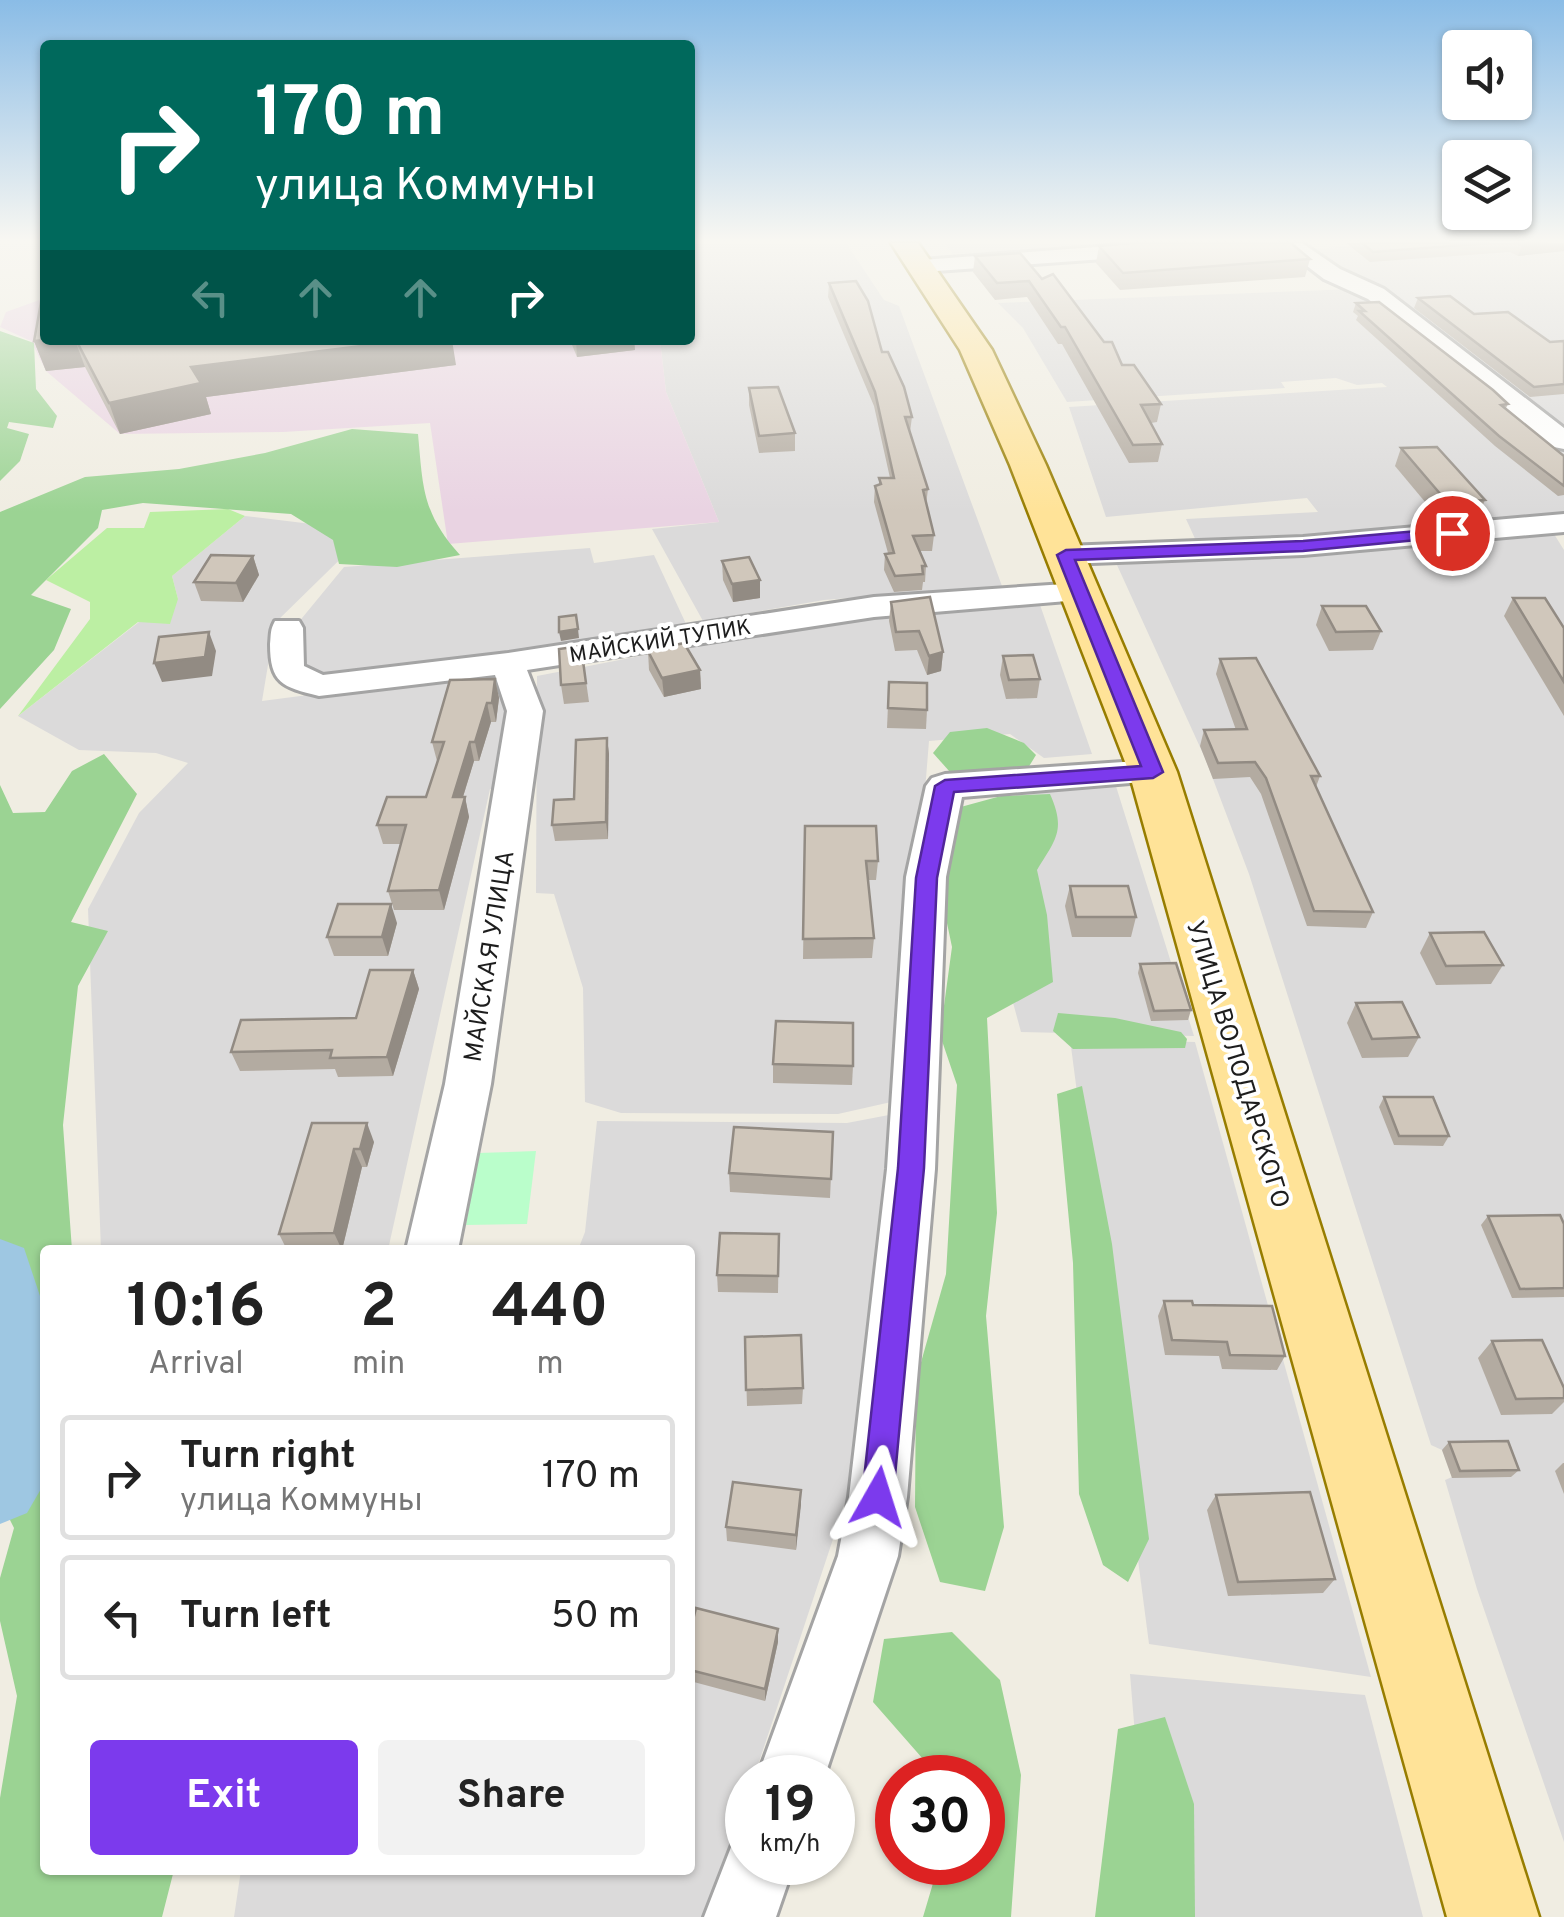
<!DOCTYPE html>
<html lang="en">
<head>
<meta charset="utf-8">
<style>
	:root { --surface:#fff; --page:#f2f2f2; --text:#222; --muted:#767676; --line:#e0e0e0; --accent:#7c3aed }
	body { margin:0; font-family:Overpass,sans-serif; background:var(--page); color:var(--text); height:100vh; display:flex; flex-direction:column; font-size:38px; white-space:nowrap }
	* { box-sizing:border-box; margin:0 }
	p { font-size:32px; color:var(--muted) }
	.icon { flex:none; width:55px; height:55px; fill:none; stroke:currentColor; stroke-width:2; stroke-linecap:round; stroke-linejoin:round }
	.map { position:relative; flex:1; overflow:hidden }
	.side { position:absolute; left:40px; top:1245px; width:655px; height:630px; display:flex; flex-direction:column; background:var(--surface); border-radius:10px; box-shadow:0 2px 8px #0004 }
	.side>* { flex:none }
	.top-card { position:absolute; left:40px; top:40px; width:655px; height:305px; border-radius:10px; box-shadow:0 2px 8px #0004; background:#00695c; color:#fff; overflow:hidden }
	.controls { position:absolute; left:1442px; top:30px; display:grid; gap:20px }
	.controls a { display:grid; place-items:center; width:90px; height:90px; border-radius:10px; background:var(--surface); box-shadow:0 2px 8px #0004; font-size:50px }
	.speed { position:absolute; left:725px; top:1755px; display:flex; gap:20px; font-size:50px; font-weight:700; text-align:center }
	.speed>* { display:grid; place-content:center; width:130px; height:130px; border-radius:50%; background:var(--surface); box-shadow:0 2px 8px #0004; line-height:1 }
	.speed small { font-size:25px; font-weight:400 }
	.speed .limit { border:15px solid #d22; background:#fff; color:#111 }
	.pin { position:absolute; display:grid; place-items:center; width:85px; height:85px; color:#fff; margin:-42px; border:5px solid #fff; border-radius:50%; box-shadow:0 2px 10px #0007 }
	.me { position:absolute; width:110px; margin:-55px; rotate:6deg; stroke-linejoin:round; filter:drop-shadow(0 0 8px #0008) }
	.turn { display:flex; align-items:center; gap:35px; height:210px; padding:0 50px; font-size:45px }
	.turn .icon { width:130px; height:130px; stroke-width:2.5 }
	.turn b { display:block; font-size:70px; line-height:85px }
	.lanes { display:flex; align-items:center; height:95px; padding:0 50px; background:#0003; justify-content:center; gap:50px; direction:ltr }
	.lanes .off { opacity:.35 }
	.eta { display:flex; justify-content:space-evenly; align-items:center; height:170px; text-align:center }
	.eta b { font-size:60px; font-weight:700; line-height:70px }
	.button { display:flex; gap:20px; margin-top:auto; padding:20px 50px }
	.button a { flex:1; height:115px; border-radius:10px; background:var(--accent); color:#fff; font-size:40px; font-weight:700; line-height:115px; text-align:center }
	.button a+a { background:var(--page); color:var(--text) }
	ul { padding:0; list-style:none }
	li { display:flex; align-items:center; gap:30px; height:125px; margin:0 20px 15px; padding:0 30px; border:5px solid var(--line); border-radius:10px }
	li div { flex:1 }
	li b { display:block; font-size:38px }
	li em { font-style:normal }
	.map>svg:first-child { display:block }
	.residential { fill:#dbdada }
	.industrial { fill:#e9d3e2 }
	.grass { fill:#bcefa3 }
	.forest { fill:#9bd393 }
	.park { fill:#bafecb }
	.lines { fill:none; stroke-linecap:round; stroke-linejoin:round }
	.river { fill:#9ec7e2; fill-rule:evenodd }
	.minor-casing { stroke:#a4a4a4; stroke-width:6 }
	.major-casing { stroke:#977d00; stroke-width:5 }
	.minor { fill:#fff; fill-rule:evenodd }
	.major { fill:#ffe398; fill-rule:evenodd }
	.wall { fill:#b3aba1 }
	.shaded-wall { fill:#928b83 }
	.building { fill:#d0c7bb; stroke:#928b83; stroke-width:2.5 }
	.route { fill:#7c3aed; stroke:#51269a; stroke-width:2.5 }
	.labels { text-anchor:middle; stroke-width:8; stroke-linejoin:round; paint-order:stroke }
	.far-street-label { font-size:22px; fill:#1d1d1d; stroke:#fff }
	.street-label { font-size:25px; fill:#1d1d1d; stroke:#fff }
</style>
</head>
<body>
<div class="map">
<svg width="1564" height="1917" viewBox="0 0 1564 1917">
	<rect width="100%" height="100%" fill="#f0ede2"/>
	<g class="residential">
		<path d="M690,243H846L884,300L899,306L1002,586L824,600L703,621L652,529L719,522L666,392L660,340H690Z"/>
		<path d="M944,243H1156L953,254Z"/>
		<path d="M1376,243H1564V434L1316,249Z"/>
		<path d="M1354,289L1564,452V515L1363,535L1197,543L1186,519L1318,512L1307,498L1106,517L1069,407L1387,387L1382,383L1357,385L1336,378L1281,382L1285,388L1067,402L1023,328L998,303Z"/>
		<path d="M245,516L369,531L275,623L262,701L485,672L507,686L504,789H490L388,1250H101L88,909L139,813L188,763L156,753L79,750L18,716L139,622L178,599L172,576Z"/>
		<path d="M1554,534L1564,550V1842L1477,1589L1445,1480L1452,1477L1442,1450L1431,1445L1249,874L1205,758L1117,565Z"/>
		<path d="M590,548L594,563L654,555L687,626L324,677L300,665L293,629L344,567Z"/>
		<path d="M1039,602L1092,754L1044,758L1010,734L929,741L900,1100L838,1114L621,1113L585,1102L583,988L554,894L536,893L537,676L877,610Z"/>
		<path d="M1115,783L1194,1036L1021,1032L978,874L1030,867L1015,788Z"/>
		<path d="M1070,1039L1195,1042L1371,1677L1149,1644Z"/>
		<path d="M894,1114L848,1494L754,1777L748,1778L747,1796L707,1917H234L241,1870H690V1250H578L585,1232L597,1121L847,1123Z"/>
		<path d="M1130,1674L1365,1695L1423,1917H1150Z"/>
	</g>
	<path class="industrial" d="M45,298V340H660L666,392L719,522L448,544L430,423L283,432L120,434L46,371L31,341L0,327L6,312Z"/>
	<path class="grass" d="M228,509L245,516L172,576L178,599L170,624L138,622L18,716L90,619V602L46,580L107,528H144L150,512Z"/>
	<g class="forest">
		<path d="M0,331L34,343L36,389L57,416L53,428L9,422L7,428L29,434L20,461L0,481Z"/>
		<path d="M352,429L418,434C423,487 422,513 460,555L397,567L339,564L333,540L291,514L143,503L102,510L98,528L31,595L71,609L54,650L0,709V512L85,477L179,469L265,453Z"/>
		<path d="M987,728L1024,743L1036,755L1028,768L990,774L950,772L933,753L950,732Z"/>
		<path d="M104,754L137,794L71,922L108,931L78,986L63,1125L72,1250H45V1870H174L162,1917H0V1798L17,1696L0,1621V1578L14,1528L0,1500V785L13,813L45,812L72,771Z"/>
		<path d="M1050,794C1066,830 1056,839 1037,870L1047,915L1053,982L987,1018L997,1213L986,1316L1004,1527L985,1591L940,1582L915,1507L916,1380L946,1274L957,1085L940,1035L952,947L938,880L957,808L1001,796Z"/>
		<path d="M1058,1013L1115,1018L1181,1032L1187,1039L1185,1048L1073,1049L1053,1031Z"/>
		<path d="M1082,1086L1112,1244L1149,1539L1128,1582L1103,1565L1079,1494L1073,1263L1057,1094Z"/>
		<path d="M952,1632L1000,1680L1021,1775L1011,1917H923L939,1863L982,1862V1778L931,1777L930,1767L873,1702L884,1639Z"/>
		<path d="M1165,1717L1194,1804L1195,1917H1095L1118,1729Z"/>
	</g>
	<path class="park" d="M536,1151L527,1224L466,1225L478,1153Z"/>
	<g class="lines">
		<path class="river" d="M0,1239L24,1248L45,1311V1482L27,1513L0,1524Z"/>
		<g class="minor-casing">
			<g id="minor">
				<path d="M1149,243H1254L1244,249L922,272L911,266L922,260Z"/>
				<path d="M1277,243H1302L1340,269L1384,289L1564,428V449L1554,447L1368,299L1324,279Z"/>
				<path d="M1564,514V532L1303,555L1065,564L1054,561L1050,555L1054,549L1065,546L1303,537Z"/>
				<path d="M1080,583L1091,585L1096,592L1091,599L874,617L527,670L543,711L491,1084L458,1250H406L445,1084L507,711L495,675L319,696C282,687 270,683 270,644C271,634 270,630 275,621H299L303,628L304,666L323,675L508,653L874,597Z"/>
				<path d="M1153,760L1166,764L1171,772L1166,780L962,797L946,877L935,1169L907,1497L898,1556L824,1778H757L838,1556L849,1497L887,1169L906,877L926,786L932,778L945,774Z"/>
				<path d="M748,1832V1862H795L776,1917H704L735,1837Z"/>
			</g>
		</g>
		<g class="major-casing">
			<path id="major" d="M891,243H918L992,350L1046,465L1177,772L1539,1917H1447L1129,772L1010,465L960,350Z"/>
		</g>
		<use href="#minor" class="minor"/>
		<use href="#major" class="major"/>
	</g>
	<g class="wall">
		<path d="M1346,243H1564V251L1518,256L1510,252L1370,262Z"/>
		<path d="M1099,246L1310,259L1305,277L1120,290L1096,263Z"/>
		<path d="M975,256L1042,279L1161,404L1157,422L1151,423L1162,444L1158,462L1129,463L1062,344H1058L1027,297L995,300L973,272Z"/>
		<path d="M829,283L882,352L912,417L910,432L928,489L926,505L934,535L932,551H920L926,566L925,582H923L922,590L894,592L884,570L885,554L888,553L874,502L875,486L879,485V478H890L874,406L828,297Z"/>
		<path d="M1418,298L1474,314L1550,342L1564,341V394L1530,397L1414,308Z"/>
		<path d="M1356,303L1508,404L1506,408L1564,456V495L1558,496L1495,446L1356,320L1358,316L1353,312Z"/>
		<path d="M45,340L456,365L206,397L211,414L120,434L85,367L46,371L34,341Z"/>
		<path d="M570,340H634L635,350L577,357Z"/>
		<path d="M749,388L795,433V451L759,453L749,405Z"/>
		<path d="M1401,448L1485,500L1477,518L1441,521L1395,466Z"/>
		<path d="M253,556L259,575L243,602L201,601L194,582Z"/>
		<path d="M722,561L760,598L733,602L723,580Z"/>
		<path d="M1513,598L1564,628V716L1504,616Z"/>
		<path d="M891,602L943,652L941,671L927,675L917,650L895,651L889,621Z"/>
		<path d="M1322,606L1381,631L1373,650L1329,651L1316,625Z"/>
		<path d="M581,646L589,702L564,704L561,685Z"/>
		<path d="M648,651L700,670L701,689L664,697L649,670Z"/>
		<path d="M1003,656L1040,679L1037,698L1006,699L1000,675Z"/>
		<path d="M1220,659L1320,776L1316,787L1373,912L1366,928L1307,926L1261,794L1250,777L1213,779L1200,746L1204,730H1236L1216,674Z"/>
		<path d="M495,679L499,698L496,722H491L479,761H474L463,797H465L469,817L444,910H394L388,891L401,844H383L377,825L426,797L437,761L432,742Z"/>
		<path d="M889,682L927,710L926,729L887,728Z"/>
		<path d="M607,738L609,754L608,839L555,841L552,825L574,799Z"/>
		<path d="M805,826L878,861L876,880H868L874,938L872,958L803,959Z"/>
		<path d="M1070,886L1136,917L1131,937H1072L1065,906Z"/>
		<path d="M397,923L388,956H334L327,937Z"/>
		<path d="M1430,933L1503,965L1491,984L1436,985L1420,953Z"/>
		<path d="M1140,964L1191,1010L1188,1020L1151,1021L1138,973Z"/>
		<path d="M413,970L419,989L393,1076L338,1077L335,1069L240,1071L231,1052L356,1018Z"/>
		<path d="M1356,1003L1419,1037L1408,1057L1362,1058L1347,1023Z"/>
		<path d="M773,1064L853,1066L852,1085L773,1083Z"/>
		<path d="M1384,1097L1449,1136L1443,1146L1394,1145L1379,1107Z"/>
		<path d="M312,1123L374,1142L367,1167H362L342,1250H287L279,1234Z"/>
		<path d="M833,1132L830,1198L730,1192L729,1173Z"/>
		<path d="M1488,1216L1564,1224V1297L1512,1298L1481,1225Z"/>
		<path d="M779,1234L778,1293L718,1292L717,1275Z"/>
		<path d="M1164,1301L1193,1305L1285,1356L1277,1370L1222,1369L1219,1356L1165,1355L1158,1316Z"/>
		<path d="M745,1337L803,1388L802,1404L747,1406Z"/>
		<path d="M1492,1341L1564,1388V1402L1552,1414L1501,1415L1478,1358Z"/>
		<path d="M1449,1442L1519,1470L1511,1477L1452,1478L1442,1450Z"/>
		<path d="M1563,1463H1564V1494L1555,1471Z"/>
		<path d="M801,1490L796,1550L727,1541L726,1527Z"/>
		<path d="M1216,1495L1335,1579L1323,1593L1228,1596L1207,1510Z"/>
		<path d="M778,1629V1642L765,1701L690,1681V1632Z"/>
	</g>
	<g class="shaded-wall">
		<path d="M1548,243H1564V251L1518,256L1522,246Z"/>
		<path d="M46,340H75L85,367L46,371L34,341Z"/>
		<path d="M410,340H452L456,365L206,397L211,414L120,434L109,403L191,367Z"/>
		<path d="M576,340H634L635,350L577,357Z"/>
		<path d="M253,556L259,575L243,602L236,583Z"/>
		<path d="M760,580V598L733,602L732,584Z"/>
		<path d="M578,629L579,638L561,641L559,632Z"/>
		<path d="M209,632L216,651L212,676L162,682L154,663Z"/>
		<path d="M943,652L941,671L927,675L929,656Z"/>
		<path d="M700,670L701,689L664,697L662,678Z"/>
		<path d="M495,679L499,698L496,722L492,703Z"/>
		<path d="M487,703L491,722L479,761L475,742Z"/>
		<path d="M607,738L609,754L608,839L606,822Z"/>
		<path d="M470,742L474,761L457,816L453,797Z"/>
		<path d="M465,797L469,817L444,910L439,890Z"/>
		<path d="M391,904L397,923L388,956L382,937Z"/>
		<path d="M413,970L419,989L393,1076L387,1057Z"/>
		<path d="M367,1123L374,1142L367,1167L360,1149Z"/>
		<path d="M354,1149L362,1167L342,1250L334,1233Z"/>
		<path d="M801,1490V1505L796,1550V1535Z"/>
		<path d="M778,1629V1642L765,1701V1689Z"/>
	</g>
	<g class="building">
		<path d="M1133,243H1291L1310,259L1123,273L1099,246Z"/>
		<path d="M1362,243H1490L1373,252Z"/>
		<path d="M1517,243H1548L1522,246Z"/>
		<path d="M1020,253L1042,279L1053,274L1104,342H1112L1122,365H1134L1161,404L1141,405L1162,444L1133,445L1065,327H1061L1029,281L997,283L975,256Z"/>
		<path d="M45,280L46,340L34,341Z"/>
		<path d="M856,281L868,301L882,352H888L904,387L912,417H905L928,489L923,490L934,535L913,536L926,566H922L923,574L895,576L885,554L894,553L875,486L881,484L879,478H894L875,392L829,283Z"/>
		<path d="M1450,296L1474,314L1508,312L1550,342L1564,341V384L1534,387L1418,298Z"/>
		<path d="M1379,302L1493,390L1508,404L1501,405L1564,456V486L1499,436L1359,311H1365L1356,303Z"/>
		<path d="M76,340H410L191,367L201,383L109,403Z"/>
		<path d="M778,387L795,433L759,436L749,388Z"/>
		<path d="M1437,447L1485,500L1448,503L1401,448Z"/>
		<path d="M211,555L253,556L236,583L194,582Z"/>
		<path d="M749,557L760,580L732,584L722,561Z"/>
		<path d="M930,597L943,652L929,656L919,631L896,632L891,602Z"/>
		<path d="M1513,598H1545L1564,628V682Z"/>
		<path d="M1322,606H1366L1381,631L1336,632Z"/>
		<path d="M576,615L578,629L559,632V617Z"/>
		<path d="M209,632L205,657L154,663L159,637Z"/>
		<path d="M684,643L700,670L662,678L648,651Z"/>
		<path d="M581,646L586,683L561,685L559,649Z"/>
		<path d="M1033,655L1040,679L1009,680L1003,656Z"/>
		<path d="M1256,658L1320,776H1311L1373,912L1314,911L1266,778L1255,762L1218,763L1204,730L1247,729L1220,659Z"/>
		<path d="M495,679L492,703H487L475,742H470L453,797H465L439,890L388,891L406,825H377L387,797H426L444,742H432L450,680Z"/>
		<path d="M889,682L927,683V710L888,708Z"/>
		<path d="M607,738L606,822L552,825L554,800L574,799L576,740Z"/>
		<path d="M805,826H876L878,861H866L874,938L803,939Z"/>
		<path d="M1070,886H1128L1136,917H1076Z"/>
		<path d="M338,904H391L382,937H327Z"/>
		<path d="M1484,932L1503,965L1446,966L1430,933Z"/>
		<path d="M1176,963L1191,1010L1154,1011L1140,964Z"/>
		<path d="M370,970H413L387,1057L330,1058L332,1050L231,1052L241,1020L356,1018Z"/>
		<path d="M1402,1002L1419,1037L1372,1039L1356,1003Z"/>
		<path d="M776,1021L853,1023V1066L773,1064Z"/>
		<path d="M1384,1097H1433L1449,1136H1399Z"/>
		<path d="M312,1123H367L360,1149H354L334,1233L279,1234Z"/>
		<path d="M734,1127L833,1132L831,1179L729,1173Z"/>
		<path d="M1560,1215L1564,1224V1288L1520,1289L1488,1216Z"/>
		<path d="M720,1233L779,1234L778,1276L717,1275Z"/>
		<path d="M1164,1301H1192L1193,1305L1272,1306L1285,1356L1230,1355L1227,1342L1172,1340Z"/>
		<path d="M801,1335L803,1388L746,1390L745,1337Z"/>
		<path d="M1542,1340L1564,1388V1398L1516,1399L1492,1341Z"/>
		<path d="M1508,1441L1519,1470L1460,1471L1449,1442Z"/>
		<path d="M733,1482L801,1490L796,1535L726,1527Z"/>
		<path d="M1310,1492L1335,1579L1238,1582L1216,1495Z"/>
		<path d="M696,1608L778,1629L765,1689L690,1670V1632Z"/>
	</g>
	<linearGradient id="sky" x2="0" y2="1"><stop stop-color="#8abce6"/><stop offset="0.47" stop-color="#f8f7f2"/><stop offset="1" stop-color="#f8f7f2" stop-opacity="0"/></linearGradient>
	<rect width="1564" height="512" fill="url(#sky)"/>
	<path class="route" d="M1452,528L1460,533L1458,536L1303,551L1075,560L1163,772L1153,778L954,792L937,878L924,1168L893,1497L889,1508L878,1513L866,1508L862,1497L898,1168L916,878L935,786L945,780L1141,766L1057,555L1066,550L1303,541Z"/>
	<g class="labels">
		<g class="far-street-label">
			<text transform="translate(660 640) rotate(-9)" y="8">МАЙСКИЙ ТУПИК</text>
		</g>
		<g class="street-label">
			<text transform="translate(488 956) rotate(-81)" y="9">МАЙСКАЯ УЛИЦА</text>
			<text transform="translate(1239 1064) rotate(73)" y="9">УЛИЦА ВОЛОДАРСКОГО</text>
		</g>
	</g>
</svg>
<div class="controls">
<a><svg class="icon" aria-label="sound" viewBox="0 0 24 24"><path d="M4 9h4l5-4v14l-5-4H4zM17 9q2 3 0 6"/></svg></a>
<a><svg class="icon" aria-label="layers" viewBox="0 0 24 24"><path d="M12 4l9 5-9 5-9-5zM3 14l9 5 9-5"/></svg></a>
</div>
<div class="speed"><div>19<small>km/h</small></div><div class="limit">30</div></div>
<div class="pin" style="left:1452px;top:533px;background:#d93025"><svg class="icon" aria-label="arrive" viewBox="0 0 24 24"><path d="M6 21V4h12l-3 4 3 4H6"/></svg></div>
<svg class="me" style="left:878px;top:1497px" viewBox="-20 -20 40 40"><path d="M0-17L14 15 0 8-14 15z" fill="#7c3aed" stroke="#fff" stroke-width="4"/></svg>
<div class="top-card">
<div class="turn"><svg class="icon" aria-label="right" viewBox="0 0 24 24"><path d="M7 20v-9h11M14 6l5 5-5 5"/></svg><div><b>170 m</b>улица Коммуны</div></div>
<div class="lanes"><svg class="icon off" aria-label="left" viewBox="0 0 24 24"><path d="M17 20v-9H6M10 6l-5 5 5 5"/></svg><svg class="icon off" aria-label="ahead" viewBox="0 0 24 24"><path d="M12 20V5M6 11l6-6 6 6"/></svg><svg class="icon off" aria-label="ahead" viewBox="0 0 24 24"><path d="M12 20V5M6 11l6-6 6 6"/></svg><svg class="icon" aria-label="right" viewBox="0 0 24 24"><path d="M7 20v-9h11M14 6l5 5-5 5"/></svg></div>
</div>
<section class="side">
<div class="eta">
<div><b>10:16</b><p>Arrival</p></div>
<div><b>2</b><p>min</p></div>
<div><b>440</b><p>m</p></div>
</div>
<ul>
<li><svg class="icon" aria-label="right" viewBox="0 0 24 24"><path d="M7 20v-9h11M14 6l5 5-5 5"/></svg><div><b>Turn right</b><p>улица Коммуны</p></div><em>170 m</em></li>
<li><svg class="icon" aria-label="left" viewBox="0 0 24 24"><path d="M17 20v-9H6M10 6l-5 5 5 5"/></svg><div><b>Turn left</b></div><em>50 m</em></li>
</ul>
<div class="button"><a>Exit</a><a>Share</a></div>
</section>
</div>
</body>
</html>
